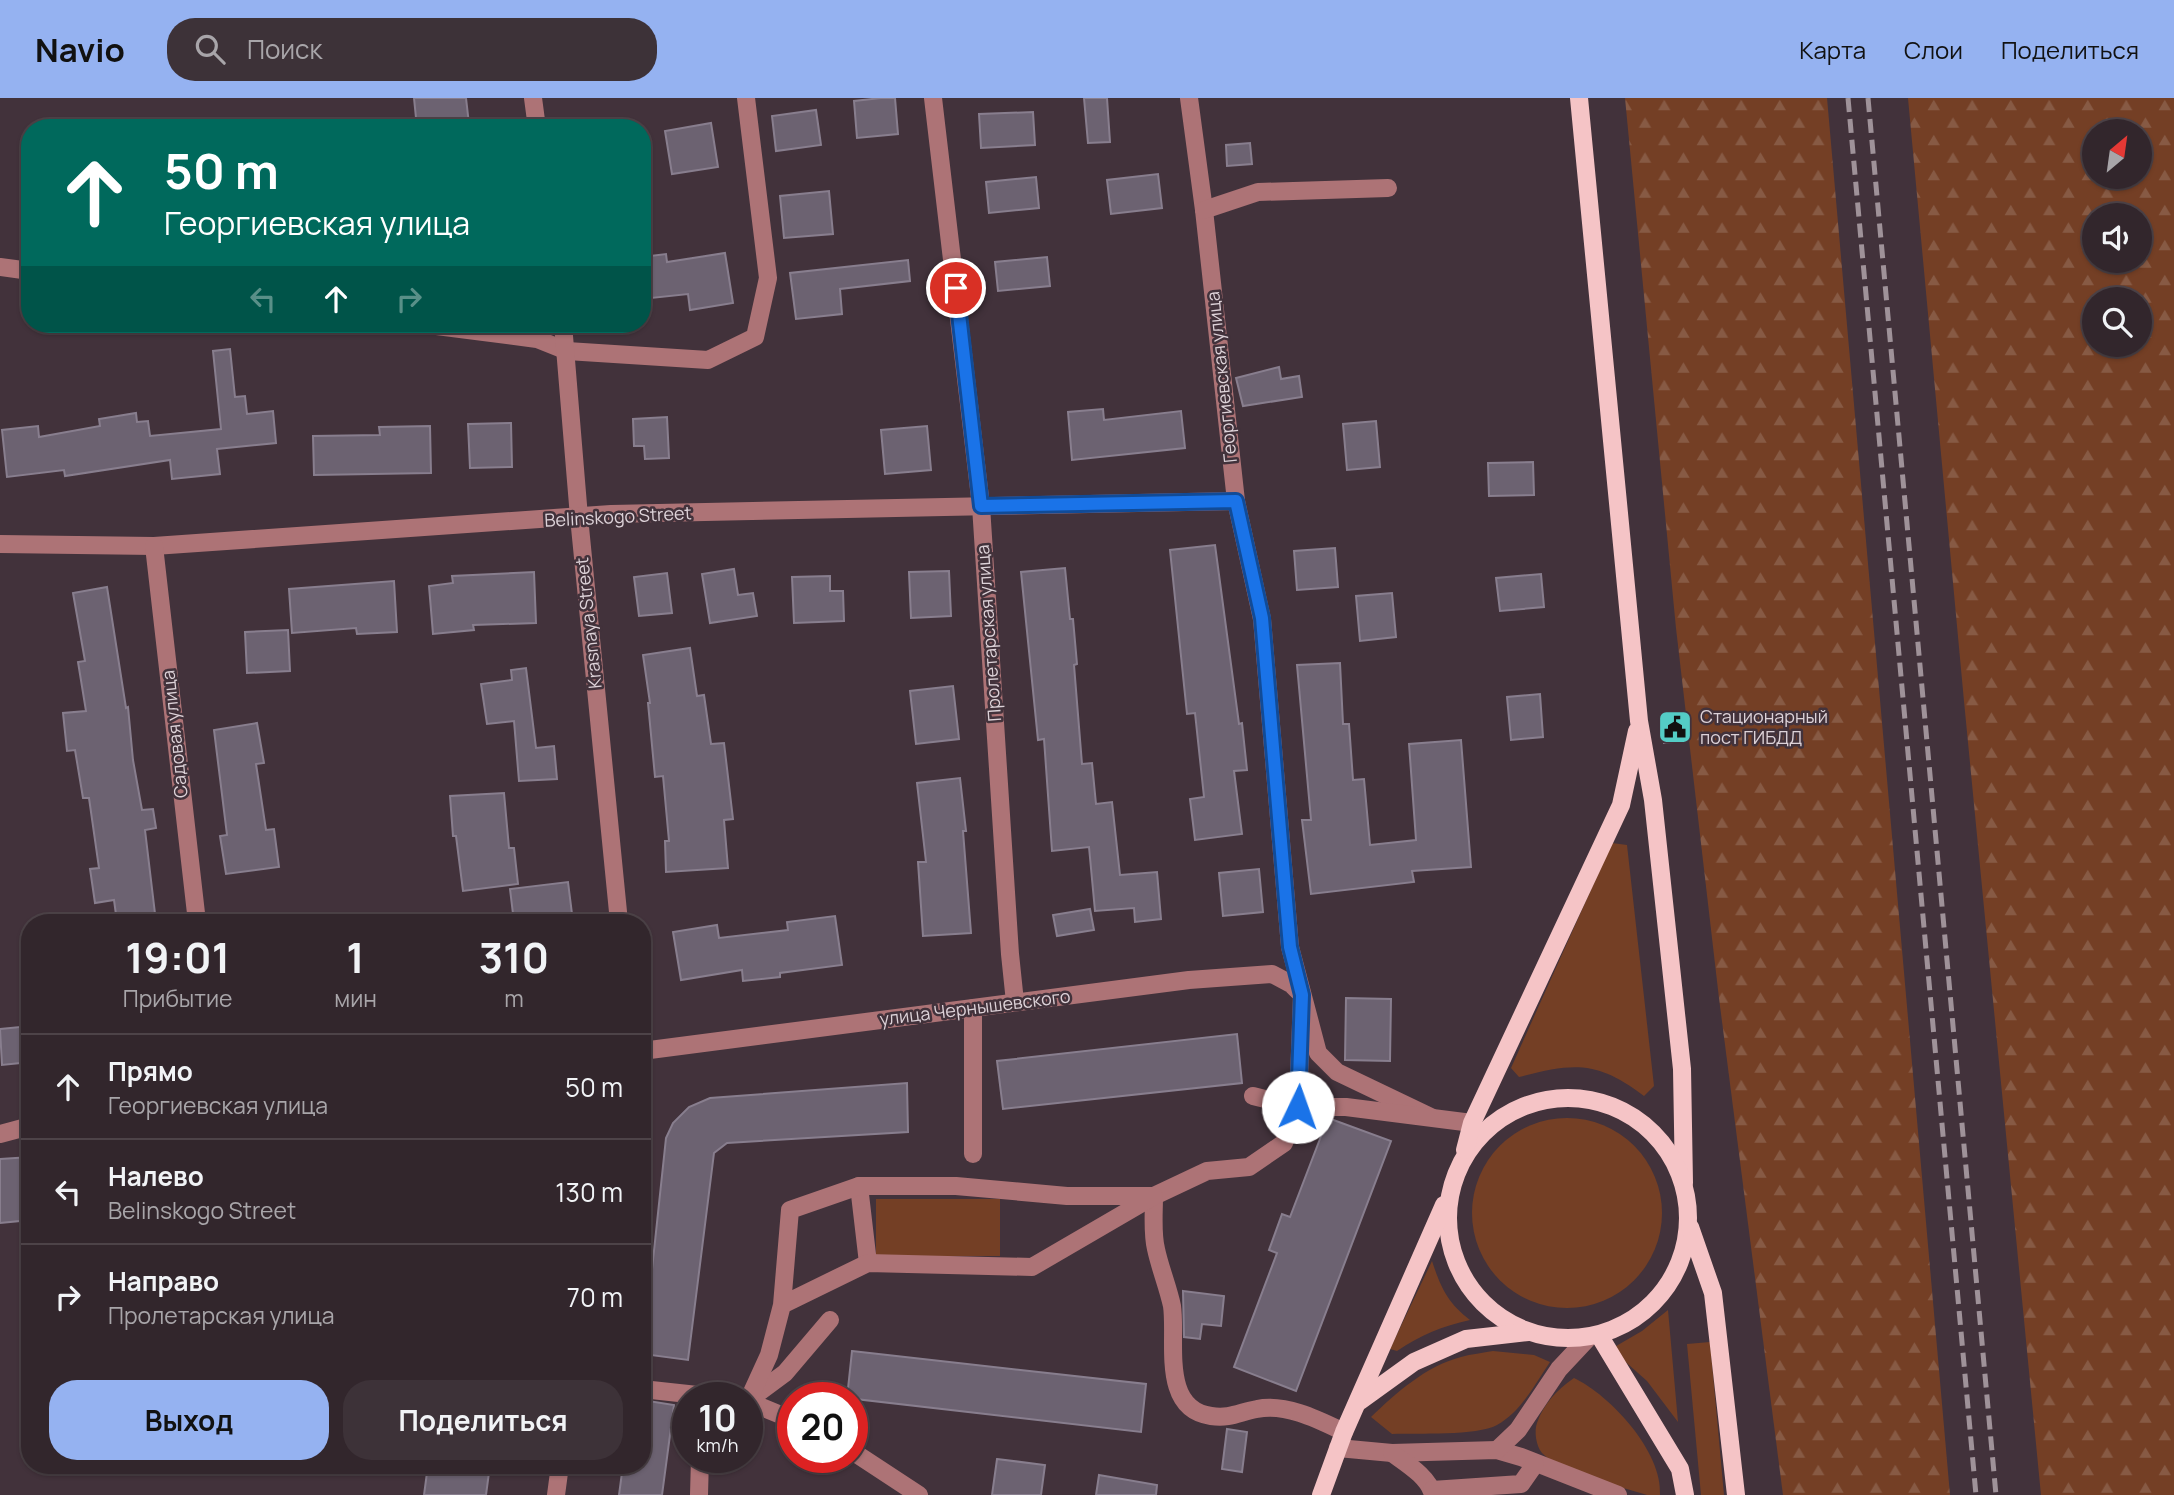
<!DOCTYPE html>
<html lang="ru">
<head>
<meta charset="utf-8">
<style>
	:root { --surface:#32262c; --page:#3d3238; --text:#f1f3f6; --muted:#a8a5a9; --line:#4d4348; --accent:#95b2f1 }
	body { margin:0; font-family:Manrope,sans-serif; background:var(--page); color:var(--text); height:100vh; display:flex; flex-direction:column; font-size:26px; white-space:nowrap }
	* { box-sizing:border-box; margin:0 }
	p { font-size:23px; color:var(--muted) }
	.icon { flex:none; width:38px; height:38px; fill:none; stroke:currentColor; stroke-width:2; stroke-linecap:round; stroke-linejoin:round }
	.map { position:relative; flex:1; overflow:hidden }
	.drawer { position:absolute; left:21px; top:816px; width:630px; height:560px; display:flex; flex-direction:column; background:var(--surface); border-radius:28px; box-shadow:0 2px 5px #0004,0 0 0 2px var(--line) }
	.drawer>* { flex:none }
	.hud { position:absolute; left:21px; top:21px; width:630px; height:214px; border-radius:28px; box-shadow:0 2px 5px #0004,0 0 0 2px var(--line); background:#00695c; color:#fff; overflow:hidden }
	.needle { width:46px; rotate:29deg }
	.controls { position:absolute; left:2082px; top:21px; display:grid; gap:14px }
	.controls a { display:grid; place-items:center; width:70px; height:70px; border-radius:50%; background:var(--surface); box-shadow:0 2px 5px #0004,0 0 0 2px var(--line); font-size:35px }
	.speed { position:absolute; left:672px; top:1284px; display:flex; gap:14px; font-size:35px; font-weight:700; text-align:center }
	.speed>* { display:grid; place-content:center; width:91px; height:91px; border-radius:50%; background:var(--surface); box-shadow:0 2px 5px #0004,0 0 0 2px var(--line); line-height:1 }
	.speed small { font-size:18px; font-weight:400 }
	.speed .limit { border:10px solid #d22; background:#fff; color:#111 }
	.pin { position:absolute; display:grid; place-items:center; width:60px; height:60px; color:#fff; margin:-30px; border:4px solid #fff; border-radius:50%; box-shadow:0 2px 7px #0007 }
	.me { position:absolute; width:77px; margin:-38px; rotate:3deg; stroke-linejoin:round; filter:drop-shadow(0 0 5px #0008) }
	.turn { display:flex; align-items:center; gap:24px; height:147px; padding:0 28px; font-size:32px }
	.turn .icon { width:91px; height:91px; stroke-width:2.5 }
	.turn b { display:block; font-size:49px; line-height:60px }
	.lanes { display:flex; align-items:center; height:66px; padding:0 28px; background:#0003; justify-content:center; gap:35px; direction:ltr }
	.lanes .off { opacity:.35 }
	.eta { display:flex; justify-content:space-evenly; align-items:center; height:119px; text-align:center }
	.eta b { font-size:42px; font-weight:700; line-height:49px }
	.primary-button { display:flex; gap:14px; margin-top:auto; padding:14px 28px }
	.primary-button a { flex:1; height:80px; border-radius:28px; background:var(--accent); color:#111; font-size:28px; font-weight:700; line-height:80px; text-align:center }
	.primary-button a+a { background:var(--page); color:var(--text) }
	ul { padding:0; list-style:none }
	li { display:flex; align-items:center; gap:21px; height:105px; padding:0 28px; border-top:2px solid var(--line) }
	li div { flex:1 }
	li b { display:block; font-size:26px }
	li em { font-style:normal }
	header { display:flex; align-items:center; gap:42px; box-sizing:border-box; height:98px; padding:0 35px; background:var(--accent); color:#111 }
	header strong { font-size:33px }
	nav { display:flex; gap:38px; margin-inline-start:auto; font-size:24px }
	.search { width:490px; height:63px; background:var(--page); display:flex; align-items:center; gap:18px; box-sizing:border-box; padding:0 24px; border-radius:28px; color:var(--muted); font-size:26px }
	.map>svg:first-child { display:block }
	.green { fill:#743f25 }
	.forest { fill:url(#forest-firs); fill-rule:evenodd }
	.building { fill:#6c6271; stroke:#887e8e; stroke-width:2 }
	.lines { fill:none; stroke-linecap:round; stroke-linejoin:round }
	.minor { stroke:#ad7376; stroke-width:18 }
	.major { stroke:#f5c4c6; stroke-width:18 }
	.rail { stroke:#9f9299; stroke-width:5; stroke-dasharray:14 7; stroke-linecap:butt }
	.route-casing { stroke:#114b97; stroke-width:18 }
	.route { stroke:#1a73e8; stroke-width:12 }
	.labels { text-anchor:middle; stroke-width:5; stroke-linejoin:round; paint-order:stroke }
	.street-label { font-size:18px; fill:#ddd2d8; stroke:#42323b }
	.poi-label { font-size:18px; fill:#ddd2d8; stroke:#42323b; text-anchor:start }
</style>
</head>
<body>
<header>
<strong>Navio</strong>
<div class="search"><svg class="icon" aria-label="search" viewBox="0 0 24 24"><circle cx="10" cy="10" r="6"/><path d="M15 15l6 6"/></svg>Поиск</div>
<nav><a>Карта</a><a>Слои</a><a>Поделиться</a></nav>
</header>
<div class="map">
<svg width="2174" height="1397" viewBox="0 0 2174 1397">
	<defs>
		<pattern id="forest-firs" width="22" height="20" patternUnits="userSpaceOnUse" patternTransform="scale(1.75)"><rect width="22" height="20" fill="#743f25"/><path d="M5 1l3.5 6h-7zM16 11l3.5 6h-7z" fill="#875a44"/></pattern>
	</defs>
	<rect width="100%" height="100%" fill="#42323b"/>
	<g class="green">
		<path d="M1612,745L1627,747L1654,988L1644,998C1597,962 1573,965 1519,979L1511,970Z"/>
		<circle cx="1567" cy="1115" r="95"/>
		<rect x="876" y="1101" width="124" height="57"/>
		<path d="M1432,1163C1441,1190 1447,1204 1470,1222C1442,1228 1421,1237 1397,1253L1390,1251Z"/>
		<path d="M1668,1212L1678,1324L1647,1283L1611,1251L1642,1233Z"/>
		<path d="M1710,1244L1724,1397H1701L1687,1246Z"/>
		<path d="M1493,1253L1534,1257L1550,1264C1535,1286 1521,1314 1497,1327C1477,1338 1417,1335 1392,1336L1371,1319C1396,1295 1426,1268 1461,1259C1471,1256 1483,1255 1493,1253Z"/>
		<path d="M1574,1280C1610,1297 1663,1354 1660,1397H1647C1619,1388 1562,1375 1542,1355C1536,1348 1534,1333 1537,1325C1544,1305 1557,1292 1574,1280Z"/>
	</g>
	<g class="forest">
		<path d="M1625,0H1827L1950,1397H1783L1719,900L1676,530Z"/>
		<path d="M1908,0H2174V1397H2041L1964,603ZM2095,33H2140V79H2095ZM2095,117H2140V163H2095ZM2095,201H2140V247H2095Z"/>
	</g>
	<g class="building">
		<path d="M414,0H466L469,26L417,30Z"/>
		<path d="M881,0H895L898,36L857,40L854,3Z"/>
		<path d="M1084,0H1107L1110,44L1088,45Z"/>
		<path d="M816,12L821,47L776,53L772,18Z"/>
		<path d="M1033,14L1035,47L981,50L979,16Z"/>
		<path d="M711,25L718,69L672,76L665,33Z"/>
		<path d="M1250,45L1252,66L1227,68L1226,47Z"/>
		<path d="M1158,76L1162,110L1111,116L1107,82Z"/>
		<path d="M1036,79L1039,110L989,115L986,84Z"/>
		<path d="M829,93L833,136L784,140L780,98Z"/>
		<path d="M725,155L733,205L690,212L688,196L642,201V159L666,156L667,164Z"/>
		<path d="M1047,159L1050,188L998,193L995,164Z"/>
		<path d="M908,162L910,183L840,191L842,216L796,221L790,175Z"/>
		<path d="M230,251L235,299L245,298L247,316L273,313L276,345L217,351L220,376L172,381L170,362L65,378L64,372L7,379L2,332L38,328L39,339L100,328L99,321L136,315L137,324L148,323L150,338L221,331L213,253Z"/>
		<path d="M1279,269L1281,281L1299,278L1302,299L1243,308L1236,280Z"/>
		<path d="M1103,311L1104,322L1181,313L1185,350L1072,362L1068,314Z"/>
		<path d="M667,319L669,360L645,361L644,348H634L633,321Z"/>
		<path d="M1376,323L1380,369L1347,372L1343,326Z"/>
		<path d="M511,325L512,369L470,370L468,326Z"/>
		<path d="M430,328L431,375L314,377L313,338L380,337L379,329Z"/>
		<path d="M927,328L931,372L885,376L881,332Z"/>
		<path d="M1533,364L1534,397L1489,398L1488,365Z"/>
		<path d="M1215,447L1239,626L1242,625L1247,672L1234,673L1242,736L1195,742L1190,701L1204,699L1195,615L1187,616L1170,452Z"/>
		<path d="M1335,450L1338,489L1297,492L1294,453Z"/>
		<path d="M1065,470L1070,521H1073L1077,566L1074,567L1082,666L1092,665L1096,706L1112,704L1120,777L1157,774L1161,821L1135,824L1134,810L1095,813L1089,749L1052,753L1044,641L1038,642L1021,474Z"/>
		<path d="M734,471L738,497L753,495L757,518L710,525L702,476Z"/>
		<path d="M949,473L951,518L911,520L909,474Z"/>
		<path d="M534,474L536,525L473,527L474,532L433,536L429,488L453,485L452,478Z"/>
		<path d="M667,475L672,515L639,518L634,479Z"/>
		<path d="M1541,476L1544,509L1500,513L1496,480Z"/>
		<path d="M830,478V493H843L844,523L794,525L792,479Z"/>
		<path d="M394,483L397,534L357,536L356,530L292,535L289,491Z"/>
		<path d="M107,489L126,610L128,609L133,662L142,712L153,711L156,730L145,732L156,824H117L114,802L95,805L90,771L99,770L89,700H83L75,652L67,653L63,615L86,613L78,564L85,563L73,495Z"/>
		<path d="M1392,495L1396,539L1360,543L1356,498Z"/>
		<path d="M288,532L290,573L247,575L245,534Z"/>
		<path d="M690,550L697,598L704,597L711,646L724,645L733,721L724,722L728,770L666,774L665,743H669L663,678L655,679L648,605H650L643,557Z"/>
		<path d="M1340,565L1343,626H1349L1353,682L1364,681L1370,747L1416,742L1409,646L1461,642L1471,769L1412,773L1414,784L1311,796L1302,722H1311L1297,567Z"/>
		<path d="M526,570L536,650L554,648L557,681L519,683L514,623L487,626L481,586L512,582L511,572Z"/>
		<path d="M953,588L959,641L916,646L910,593Z"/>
		<path d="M1540,596L1543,639L1511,642L1507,599Z"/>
		<path d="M1680,618L1683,643L1664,645L1661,620Z"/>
		<path d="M257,625L264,665L256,666L266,732L274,731L279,769L226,776L220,738L227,737L214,632Z"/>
		<path d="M960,680L966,733H963L971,835L923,838L918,764H926L917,685Z"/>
		<path d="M504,695L509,750H514L518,786L463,793L456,738H453L450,698Z"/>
		<path d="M1259,771L1263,814L1223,818L1219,775Z"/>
		<path d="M568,784L573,824H514L510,791Z"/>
		<path d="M1090,811L1094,832L1057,838L1053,817Z"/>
		<path d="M835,818L842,867L780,875V879L743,883L742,872L681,882L673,834L717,827L719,840L788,832L787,824Z"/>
		<path d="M1346,900L1391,901L1390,963L1345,962Z"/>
		<path d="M30,928V964L2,967L0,931Z"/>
		<path d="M1237,936L1242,985L1003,1011L997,963Z"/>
		<path d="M907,985L908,1034L727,1045L714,1055L688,1262L643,1256L666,1040L673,1025L689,1009L710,1000Z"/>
		<path d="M1328,1020L1391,1043L1296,1293L1234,1269L1277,1155L1269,1152L1282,1116L1290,1119Z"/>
		<path d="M30,1059V1122L0,1125V1061Z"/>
		<path d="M1183,1193L1224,1198L1221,1228L1202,1226L1200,1241L1184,1239Z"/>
		<path d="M852,1253L1146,1286L1141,1334L847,1300Z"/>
		<path d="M642,1302L674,1307L662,1397H619L623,1367H642Z"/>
		<path d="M1227,1331L1247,1334L1242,1374L1222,1371Z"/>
		<path d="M997,1361L1045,1367L1041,1397H992Z"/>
		<path d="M428,1367H490L486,1397H424Z"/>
		<path d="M1099,1377L1157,1387L1156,1397H1096Z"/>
	</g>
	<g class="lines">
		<g class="minor">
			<path d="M533,0L537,30"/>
			<path d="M933,0L981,408L1010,856L1015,904"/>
			<path d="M1189,0L1204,112L1236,403L1262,521L1290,849L1318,955L1337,974L1431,1019"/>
			<path d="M1204,112L1258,94L1388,90"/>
			<path d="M0,169L30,173"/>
			<path d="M421,226L537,241L567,253L708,262L755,239L768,180L746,0"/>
			<path d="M563,226L579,419L619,824"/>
			<path d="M0,446L154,448L611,416L1236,403"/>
			<path d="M154,448L197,824"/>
			<path d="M973,910V1056"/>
			<path d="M642,953L1189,882L1272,876L1291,886L1302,897L1298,1009L1284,1045L1249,1069L1207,1073L1154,1098C1154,1115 1152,1135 1156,1151C1160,1170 1168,1189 1172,1208C1177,1242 1160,1311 1211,1318C1230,1321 1240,1314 1257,1311C1286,1305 1319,1322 1344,1334"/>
			<path d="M1253,998L1298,1009H1346L1472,1025"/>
			<path d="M0,1036L30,1028"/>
			<path d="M859,1088L868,1165"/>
			<path d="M642,1291L725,1300"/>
			<path d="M750,1301L785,1275L830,1222"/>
			<path d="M747,1303L793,1322"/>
			<path d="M748,1303L769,1257L782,1207L790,1112L859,1088H956L1067,1098H1154L1032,1169L868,1165L782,1207"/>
			<path d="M1338,1350L1392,1355L1497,1352L1521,1359L1618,1397"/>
			<path d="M1497,1352L1518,1332L1559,1271L1589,1239"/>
			<path d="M852,1353L919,1397"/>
			<path d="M1392,1355C1407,1366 1429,1379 1433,1397"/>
			<path d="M1432,1392L1521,1386L1535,1366"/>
			<path d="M556,1397L560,1367"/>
			<path d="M699,1397L700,1360"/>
		</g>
		<g class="major">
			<path d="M1579,0L1639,623L1653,702L1682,971L1684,1085"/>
			<circle cx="1568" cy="1120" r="120"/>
			<path d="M1465,1052L1472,1025L1621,707L1637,633"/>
			<path d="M1690,1129L1713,1195L1736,1397"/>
			<path d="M1599,1237L1680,1371L1685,1397"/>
			<path d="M1360,1303L1414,1264L1466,1241L1528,1234"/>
			<path d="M1321,1397L1344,1334L1444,1107"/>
		</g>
		<g class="rail">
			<path d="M1848,0L1976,1397"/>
			<path d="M1868,0L1996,1397"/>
		</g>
	</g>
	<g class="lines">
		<g class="route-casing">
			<path id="route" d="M956,190L981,408L1236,403L1262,520L1290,849L1302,897L1298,1009"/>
		</g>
		<use href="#route" class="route"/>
	</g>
	<defs>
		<g id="civic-square" transform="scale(1.75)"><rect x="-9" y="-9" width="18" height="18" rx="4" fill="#54cdc6" stroke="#42323b"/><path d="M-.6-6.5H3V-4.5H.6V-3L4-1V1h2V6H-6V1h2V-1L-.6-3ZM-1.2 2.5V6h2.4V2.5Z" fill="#111"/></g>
	</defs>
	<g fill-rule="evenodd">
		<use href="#civic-square" x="1675" y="629"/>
	</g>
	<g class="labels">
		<g class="street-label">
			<text transform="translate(1222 279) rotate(-96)" y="6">Георгиевская улица</text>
			<text transform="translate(618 419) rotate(-3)" y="6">Belinskogo Street</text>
			<text transform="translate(589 525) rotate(-96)" y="6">Krasnaya Street</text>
			<text transform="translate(989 535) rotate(-94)" y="6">Пролетарская улица</text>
			<text transform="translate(175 636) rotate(-96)" y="6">Садовая улица</text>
			<text transform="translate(975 910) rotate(-7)" y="6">улица Чернышевского</text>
		</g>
		<g class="poi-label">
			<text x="1700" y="625">Стационарный<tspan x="1700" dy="21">пост ГИБДД</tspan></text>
		</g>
	</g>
</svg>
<div class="controls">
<a><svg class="needle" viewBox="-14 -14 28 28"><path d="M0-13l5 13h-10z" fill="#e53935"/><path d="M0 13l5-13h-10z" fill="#a8a5a9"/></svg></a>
<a><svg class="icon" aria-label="sound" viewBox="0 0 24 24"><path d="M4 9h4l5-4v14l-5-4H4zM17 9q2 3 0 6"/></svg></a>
<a><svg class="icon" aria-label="search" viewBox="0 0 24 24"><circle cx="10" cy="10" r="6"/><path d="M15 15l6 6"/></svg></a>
</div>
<div class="speed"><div>10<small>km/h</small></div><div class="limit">20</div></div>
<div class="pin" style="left:956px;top:190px;background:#d93025"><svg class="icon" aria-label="arrive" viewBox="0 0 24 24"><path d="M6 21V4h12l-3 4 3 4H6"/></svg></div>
<svg class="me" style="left:1298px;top:1009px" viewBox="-20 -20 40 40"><circle r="19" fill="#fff"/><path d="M0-13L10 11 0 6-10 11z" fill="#1a73e8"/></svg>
<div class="hud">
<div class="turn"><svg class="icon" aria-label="ahead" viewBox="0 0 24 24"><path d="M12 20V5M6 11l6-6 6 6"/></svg><div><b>50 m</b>Георгиевская улица</div></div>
<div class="lanes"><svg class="icon off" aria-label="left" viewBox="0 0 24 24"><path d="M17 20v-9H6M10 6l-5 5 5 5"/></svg><svg class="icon" aria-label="ahead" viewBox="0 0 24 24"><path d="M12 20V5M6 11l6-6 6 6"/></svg><svg class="icon off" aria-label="right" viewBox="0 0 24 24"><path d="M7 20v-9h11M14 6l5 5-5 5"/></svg></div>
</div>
<section class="drawer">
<div class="eta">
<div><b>19:01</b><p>Прибытие</p></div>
<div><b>1</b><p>мин</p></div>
<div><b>310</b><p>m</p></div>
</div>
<ul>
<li><svg class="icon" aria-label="ahead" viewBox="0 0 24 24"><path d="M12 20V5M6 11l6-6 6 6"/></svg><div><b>Прямо</b><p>Георгиевская улица</p></div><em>50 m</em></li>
<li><svg class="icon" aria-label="left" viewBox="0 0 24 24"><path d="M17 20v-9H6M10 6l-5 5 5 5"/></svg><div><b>Налево</b><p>Belinskogo Street</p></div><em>130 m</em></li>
<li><svg class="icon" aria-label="right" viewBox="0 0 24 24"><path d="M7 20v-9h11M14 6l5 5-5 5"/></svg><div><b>Направо</b><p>Пролетарская улица</p></div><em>70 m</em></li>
</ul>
<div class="primary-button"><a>Выход</a><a>Поделиться</a></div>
</section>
</div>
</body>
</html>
